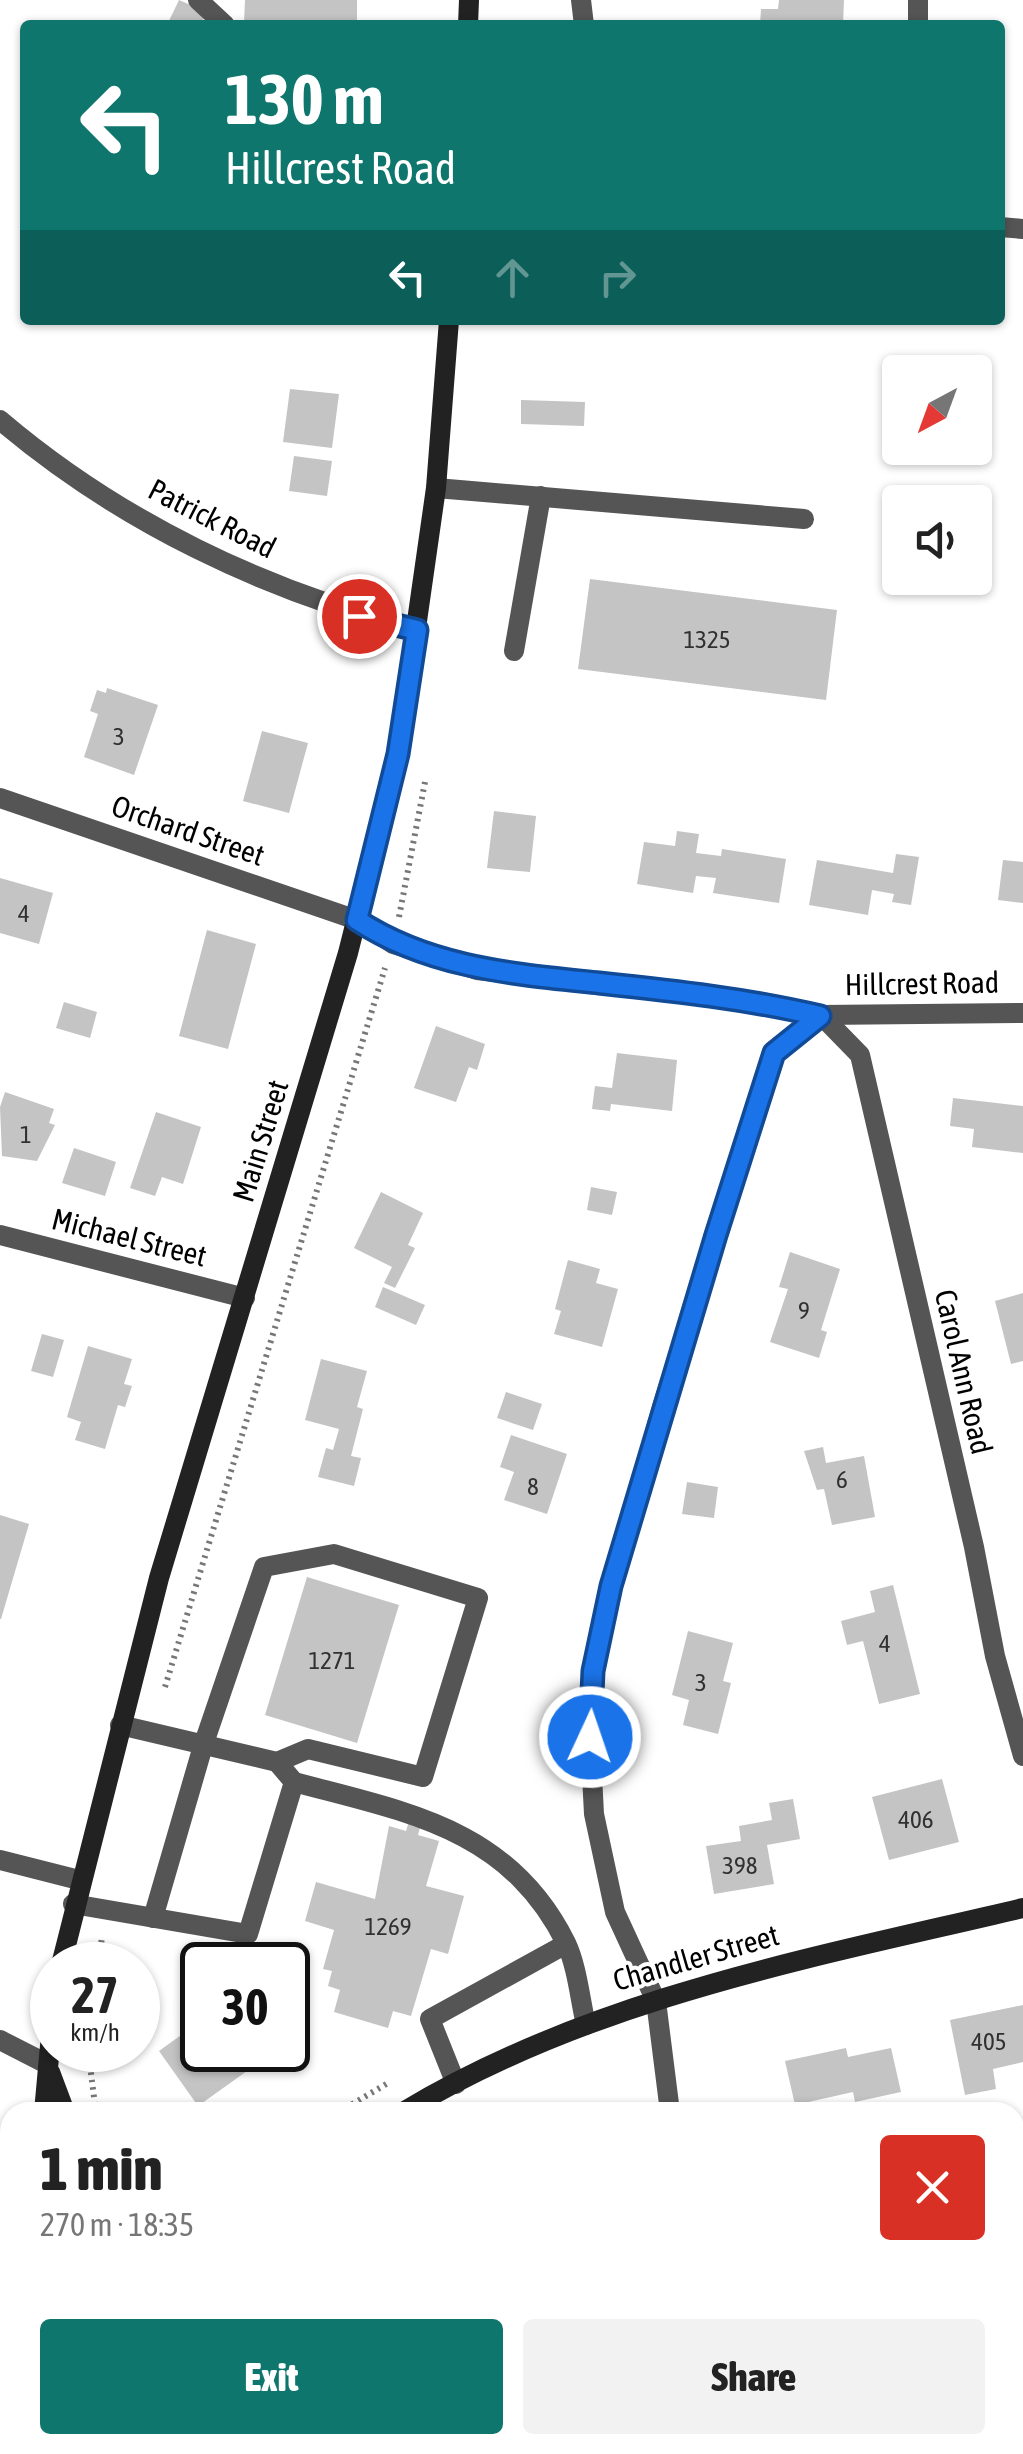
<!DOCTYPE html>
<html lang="en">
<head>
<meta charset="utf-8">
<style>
	:root { --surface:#fff; --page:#f2f2f2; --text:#222; --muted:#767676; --accent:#0f766e }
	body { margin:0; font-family:"Asap Condensed",sans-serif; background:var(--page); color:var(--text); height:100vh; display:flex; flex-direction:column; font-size:38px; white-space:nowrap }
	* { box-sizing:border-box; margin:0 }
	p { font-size:32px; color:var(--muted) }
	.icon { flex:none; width:55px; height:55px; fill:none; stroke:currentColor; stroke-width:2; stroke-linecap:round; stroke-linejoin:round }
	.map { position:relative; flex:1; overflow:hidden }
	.side { position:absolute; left:0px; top:2102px; width:1025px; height:352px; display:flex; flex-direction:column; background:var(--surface); border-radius:30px 30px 0 0; box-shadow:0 2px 8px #0004 }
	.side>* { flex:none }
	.hud { position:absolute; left:20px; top:20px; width:985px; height:305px; border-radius:10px; box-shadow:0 2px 8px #0004; background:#0f766e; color:#fff; overflow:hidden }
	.needle { width:65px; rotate:221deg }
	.controls { position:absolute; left:882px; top:355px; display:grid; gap:20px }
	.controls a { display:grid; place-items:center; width:110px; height:110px; border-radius:10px; background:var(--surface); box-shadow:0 2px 8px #0004; font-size:50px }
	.speed { position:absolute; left:30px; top:1942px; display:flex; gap:20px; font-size:50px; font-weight:700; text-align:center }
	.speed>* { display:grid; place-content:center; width:130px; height:130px; border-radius:50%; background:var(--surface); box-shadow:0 2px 8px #0004; line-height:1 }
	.speed small { font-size:25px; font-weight:400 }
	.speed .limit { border:5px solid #111; border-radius:15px; background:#fff; color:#111 }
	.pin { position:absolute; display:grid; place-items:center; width:85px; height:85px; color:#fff; margin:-42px; border:5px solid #fff; border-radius:50%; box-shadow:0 2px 10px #0007 }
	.me { position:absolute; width:110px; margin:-55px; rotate:3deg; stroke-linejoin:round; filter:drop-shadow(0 0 8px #0008) }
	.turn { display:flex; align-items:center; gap:35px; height:210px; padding:0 40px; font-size:45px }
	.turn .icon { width:130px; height:130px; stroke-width:2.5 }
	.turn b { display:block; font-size:70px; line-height:85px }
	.lanes { display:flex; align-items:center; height:95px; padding:0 40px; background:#0003; justify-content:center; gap:50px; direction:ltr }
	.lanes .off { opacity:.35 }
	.round { display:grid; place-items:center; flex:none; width:105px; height:105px; border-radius:10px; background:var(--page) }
	.headline { display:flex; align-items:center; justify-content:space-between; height:170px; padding:0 40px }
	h1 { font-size:60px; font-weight:800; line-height:75px }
	.action { display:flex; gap:20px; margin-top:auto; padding:20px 40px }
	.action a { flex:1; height:115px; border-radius:10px; background:var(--accent); color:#fff; font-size:40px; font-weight:800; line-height:115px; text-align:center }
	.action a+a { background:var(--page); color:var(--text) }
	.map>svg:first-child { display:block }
	.building { fill:#c4c4c4 }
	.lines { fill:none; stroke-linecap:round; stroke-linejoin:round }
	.path { stroke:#777; stroke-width:6; stroke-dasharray:2.5 5; stroke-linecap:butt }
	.service { stroke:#555; stroke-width:20 }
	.minor { stroke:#555; stroke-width:20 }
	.tertiary { stroke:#555; stroke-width:20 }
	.secondary { stroke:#222; stroke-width:20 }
	.route-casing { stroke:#114b97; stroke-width:25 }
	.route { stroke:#1a73e8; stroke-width:18 }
	.labels { text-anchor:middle; stroke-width:8; stroke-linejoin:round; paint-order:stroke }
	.number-label { font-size:25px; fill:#313131 }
	.street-label { font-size:30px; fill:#000; stroke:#fff }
</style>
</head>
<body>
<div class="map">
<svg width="1023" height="2454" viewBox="0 0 1023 2454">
	<rect width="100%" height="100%" fill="#fff"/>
	<g class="building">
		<path d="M179,0L207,12L200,25H167Z"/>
		<path d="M245,0H357V25L244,23Z"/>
		<path d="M779,0H844L843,25H760L761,9H778Z"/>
		<path d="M290,389L339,394L332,448L283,442Z"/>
		<path d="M521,400L585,402L584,426L521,424Z"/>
		<path d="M294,456L332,461L327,496L289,491Z"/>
		<path d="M590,579L837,610L826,700L578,669Z"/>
		<path d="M107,688L158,705L134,775L84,757L98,714L90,711L97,690L106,693Z"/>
		<path d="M262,731L308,743L289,813L243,801Z"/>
		<path d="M494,811L536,816L530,872L487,868Z"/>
		<path d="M677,831L699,834L696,853L721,856L722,849L786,859L779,903L713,893L716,878L696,876L693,893L637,884L644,842L675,846Z"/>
		<path d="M896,854L919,857L911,905L892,902L894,894L872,890L868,915L809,905L817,860L893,873Z"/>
		<path d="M1003,860L1023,862V903L998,900Z"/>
		<path d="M0,878L53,893L39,944L0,933Z"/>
		<path d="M207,930L256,944L228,1049L179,1036Z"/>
		<path d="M64,1002L97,1012L90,1038L56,1028Z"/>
		<path d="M436,1026L485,1044L477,1070L469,1067L456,1102L414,1088Z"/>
		<path d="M617,1053L677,1060L672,1111L611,1104L610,1111L592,1109L595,1086L612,1088Z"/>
		<path d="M5,1092L54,1109L49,1123L55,1125L37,1161L2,1156L0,1107Z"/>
		<path d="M953,1098L1023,1106V1153L972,1147L974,1129L950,1126Z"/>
		<path d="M156,1112L201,1127L183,1184L162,1177L155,1196L130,1188Z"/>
		<path d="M74,1148L116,1162L105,1196L62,1183Z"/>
		<path d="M591,1187L617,1192L612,1215L587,1210Z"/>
		<path d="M381,1192L423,1213L408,1245L415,1248L395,1288L384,1283L392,1267L354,1248Z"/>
		<path d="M790,1252L840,1269L821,1330L827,1332L819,1358L770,1342L788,1289L779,1287Z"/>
		<path d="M568,1260L600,1269L596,1283L618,1289L602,1347L554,1334L561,1311L555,1309Z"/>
		<path d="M383,1287L425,1305L416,1325L375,1307Z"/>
		<path d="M1023,1293V1361L1011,1364L995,1301Z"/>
		<path d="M42,1334L64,1340L53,1377L31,1371Z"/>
		<path d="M88,1346L132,1359L124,1384L132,1386L125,1407L118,1405L105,1449L75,1440L81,1422L67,1417Z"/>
		<path d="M321,1359L367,1371L357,1407L363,1409L351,1456L361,1458L354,1486L318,1477L326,1448L333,1450L339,1429L305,1420Z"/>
		<path d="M506,1392L542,1404L533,1430L497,1418Z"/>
		<path d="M511,1435L567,1454L547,1514L504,1500L514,1472L500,1467Z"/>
		<path d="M823,1447L826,1463L864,1456L875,1517L832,1525L824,1489L817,1490L804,1451Z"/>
		<path d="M687,1482L718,1487L714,1518L682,1514Z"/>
		<path d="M0,1515L29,1524L1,1619H0Z"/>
		<path d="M307,1577L399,1605L357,1743L265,1715Z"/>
		<path d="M893,1585L920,1694L879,1704L863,1641L847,1645L841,1621L875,1612L870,1591Z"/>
		<path d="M688,1631L733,1643L723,1681L731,1683L718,1734L683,1725L689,1700L672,1695Z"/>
		<path d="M942,1779L959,1842L889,1860L872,1797Z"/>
		<path d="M793,1799L800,1839L767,1845L774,1884L714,1894L706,1846L741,1841L739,1826L772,1820L769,1803Z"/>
		<path d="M409,1821L421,1824L418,1835L439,1841L426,1886L464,1896L448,1954L431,1949L411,2016L393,2011L388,2028L334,2012L340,1990L328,1986L332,1971L323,1969L334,1930L305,1921L316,1882L375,1899L389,1826L406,1831Z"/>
		<path d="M1023,2005V2062L993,2069L996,2089L965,2095L950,2020Z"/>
		<path d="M202,2020V2050H232L247,2071L198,2106L159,2051Z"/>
		<path d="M846,2048L848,2057L891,2048L901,2092L855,2102L853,2092L795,2105L785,2061Z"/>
		<path d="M319,2445H378L379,2454H320Z"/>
		<path d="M179,2448V2454H147V2449Z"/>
	</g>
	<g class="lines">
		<g class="path">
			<path d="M399,917L425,782"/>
			<path d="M165,1687L385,968"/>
			<path d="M99,1965L102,1936"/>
			<path d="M88,2050L95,2105L100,2112"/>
			<path d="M339,2112L388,2083"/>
		</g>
		<g class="service">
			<path d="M198,0L225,25"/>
			<path d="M581,0L584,25"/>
			<path d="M918,25V0"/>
			<path d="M1000,227L1023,229"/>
			<path d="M436,488L804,519"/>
			<path d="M514,651L541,496"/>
			<path d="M294,1782C406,1812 509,1828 566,1943C577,1966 580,1999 586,2025"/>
			<path d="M0,1860L79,1880"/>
			<path d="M73,1904L248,1934L294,1782L277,1762L120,1725"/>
			<path d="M153,1918L203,1746L264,1567L334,1554L478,1598L423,1777L308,1749L277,1762"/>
			<path d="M0,2040L47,2064"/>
			<path d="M456,2084L430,2019L566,1944"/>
		</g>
		<g class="minor">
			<path d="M0,420C120,522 265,591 417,630"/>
			<path d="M0,798L357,920L393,944L477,970L767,1003L821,1015L1023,1013"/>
			<path d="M0,1235L245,1298"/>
			<path d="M670,2112L656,2001L615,1912L594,1814L590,1737L593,1671L611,1586L663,1404L774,1053L821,1015L860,1055L974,1547L995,1656L1023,1756"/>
			<path d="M697,2445L698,2454"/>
		</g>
		<path class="tertiary" d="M7,2454L15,2445"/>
		<g class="secondary">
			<path d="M468,25L469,0"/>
			<path d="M61,1965L159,1578L348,953L398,754L436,488L449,320"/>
			<path d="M50,2072L65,2112"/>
			<path d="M44,2112L52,2024"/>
			<path d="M403,2112C592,1998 811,1958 1023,1908"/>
			<path d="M45,2445L46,2454"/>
		</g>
	</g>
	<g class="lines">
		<g class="route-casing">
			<path id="route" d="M359,616L417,630L398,754L357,920C430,968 514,974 599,983C674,991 748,999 820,1016L774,1053L716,1235L611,1586L593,1671L590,1737"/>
		</g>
		<use href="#route" class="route"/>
	</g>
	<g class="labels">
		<g class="number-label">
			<text x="707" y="648">1325</text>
			<text x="119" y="745">3</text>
			<text x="24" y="922">4</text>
			<text x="26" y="1143">1</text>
			<text x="804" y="1319">9</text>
			<text x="842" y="1488">6</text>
			<text x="533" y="1495">8</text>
			<text x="885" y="1652">4</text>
			<text x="332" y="1669">1271</text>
			<text x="701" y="1691">3</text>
			<text x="916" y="1828">406</text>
			<text x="740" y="1874">398</text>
			<text x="388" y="1935">1269</text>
			<text x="989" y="2050">405</text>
		</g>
		<g class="street-label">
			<text transform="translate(212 519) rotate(27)" y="10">Patrick Road</text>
			<text transform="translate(188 831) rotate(19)" y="10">Orchard Street</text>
			<text transform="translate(922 984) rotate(-1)" y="10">Hillcrest Road</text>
			<text transform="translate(261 1141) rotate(-73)" y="10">Main Street</text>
			<text transform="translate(129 1238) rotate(14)" y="10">Michael Street</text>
			<text transform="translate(963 1372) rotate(77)" y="10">Carol Ann Road</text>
			<text transform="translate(696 1958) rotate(-16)" y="10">Chandler Street</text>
		</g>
	</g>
</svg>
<div class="controls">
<a><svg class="needle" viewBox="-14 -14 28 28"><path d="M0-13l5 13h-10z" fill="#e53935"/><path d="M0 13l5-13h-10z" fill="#767676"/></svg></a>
<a><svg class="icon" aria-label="sound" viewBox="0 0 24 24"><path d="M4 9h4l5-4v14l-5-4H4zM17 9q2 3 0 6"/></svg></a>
</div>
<div class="speed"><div>27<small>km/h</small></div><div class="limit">30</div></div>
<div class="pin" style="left:359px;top:616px;background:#d93025"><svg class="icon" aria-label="arrive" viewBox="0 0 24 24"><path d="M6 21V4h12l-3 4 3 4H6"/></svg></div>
<svg class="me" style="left:590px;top:1737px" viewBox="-20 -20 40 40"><circle r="17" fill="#1a73e8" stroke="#fff" stroke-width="3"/><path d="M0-11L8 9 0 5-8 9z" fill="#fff"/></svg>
<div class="hud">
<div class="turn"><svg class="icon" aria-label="left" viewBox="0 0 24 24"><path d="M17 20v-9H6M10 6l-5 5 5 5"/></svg><div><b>130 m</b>Hillcrest Road</div></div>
<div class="lanes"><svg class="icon" aria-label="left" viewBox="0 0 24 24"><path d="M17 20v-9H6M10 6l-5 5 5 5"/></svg><svg class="icon off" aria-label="ahead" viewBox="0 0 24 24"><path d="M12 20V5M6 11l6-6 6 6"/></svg><svg class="icon off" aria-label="right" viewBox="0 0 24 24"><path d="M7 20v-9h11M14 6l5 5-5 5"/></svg></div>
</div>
<section class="side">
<div class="headline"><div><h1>1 min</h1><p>270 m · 18:35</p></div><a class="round" style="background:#d93025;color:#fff"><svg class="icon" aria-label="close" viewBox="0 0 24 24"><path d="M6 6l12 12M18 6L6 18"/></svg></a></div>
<div class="action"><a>Exit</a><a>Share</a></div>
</section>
</div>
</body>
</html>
